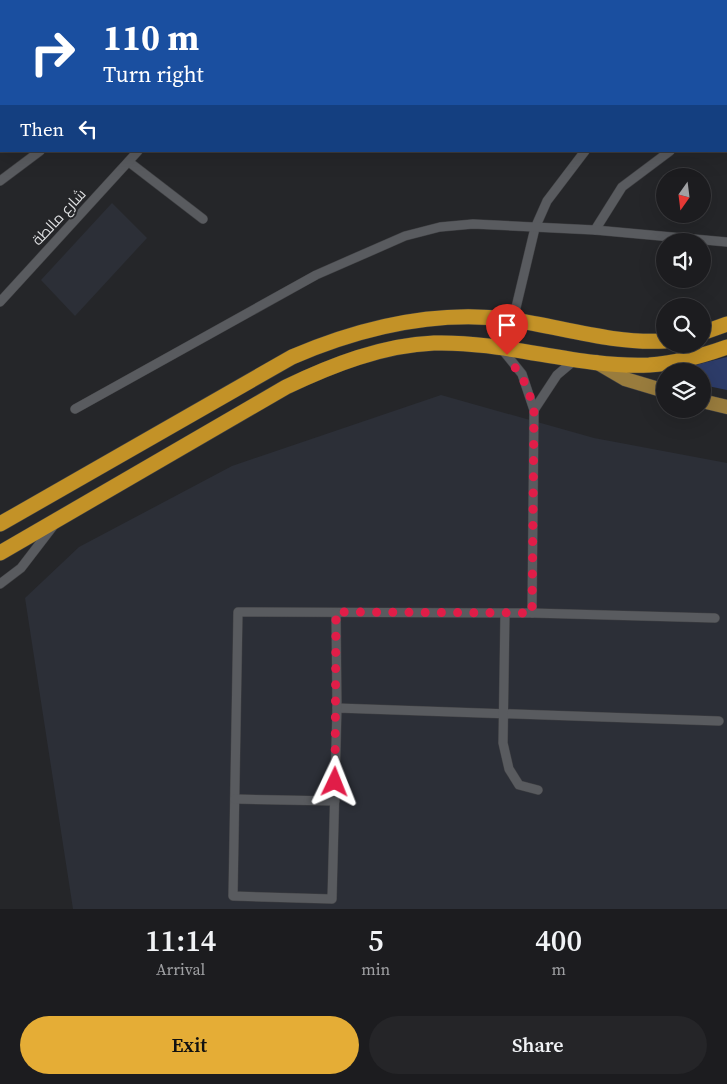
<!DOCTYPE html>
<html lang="en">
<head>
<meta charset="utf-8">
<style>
	:root { --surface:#1c1c1f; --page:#252528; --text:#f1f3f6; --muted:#a0a1a4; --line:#3a3a3d; --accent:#e5ad36 }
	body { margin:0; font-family:"Source Serif 4",Cairo,serif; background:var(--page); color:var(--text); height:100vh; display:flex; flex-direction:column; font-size:19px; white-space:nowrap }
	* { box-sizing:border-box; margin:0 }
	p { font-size:16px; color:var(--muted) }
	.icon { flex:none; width:28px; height:28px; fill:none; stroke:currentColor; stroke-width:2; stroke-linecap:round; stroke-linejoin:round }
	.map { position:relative; height:909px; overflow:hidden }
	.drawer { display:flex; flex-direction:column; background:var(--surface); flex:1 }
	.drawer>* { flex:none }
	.top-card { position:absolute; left:0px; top:0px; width:728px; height:152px; box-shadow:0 5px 20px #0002,0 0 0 1px var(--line); background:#1a4fa0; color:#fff; overflow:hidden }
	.needle { width:32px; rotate:194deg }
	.buttons { position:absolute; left:656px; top:168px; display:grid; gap:10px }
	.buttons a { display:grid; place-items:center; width:55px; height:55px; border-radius:50%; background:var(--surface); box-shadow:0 5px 20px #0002,0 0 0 1px var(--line); font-size:25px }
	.pin { position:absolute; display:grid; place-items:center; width:42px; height:42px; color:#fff; margin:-51px -21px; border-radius:50% 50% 50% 0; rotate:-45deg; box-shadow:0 0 5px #0007 }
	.pin .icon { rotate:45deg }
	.me { position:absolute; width:55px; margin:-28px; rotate:2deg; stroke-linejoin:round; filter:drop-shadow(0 0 4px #0008) }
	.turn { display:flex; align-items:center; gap:18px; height:105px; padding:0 20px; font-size:22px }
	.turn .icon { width:65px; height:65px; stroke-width:2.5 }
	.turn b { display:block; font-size:35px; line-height:42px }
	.then { display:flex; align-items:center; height:48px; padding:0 20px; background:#0003; gap:10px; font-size:19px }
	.eta { display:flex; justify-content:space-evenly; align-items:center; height:85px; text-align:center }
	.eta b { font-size:30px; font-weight:600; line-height:35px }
	.action { display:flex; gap:10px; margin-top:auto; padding:10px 20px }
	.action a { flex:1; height:58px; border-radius:30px; background:var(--accent); color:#111; font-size:20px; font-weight:600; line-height:58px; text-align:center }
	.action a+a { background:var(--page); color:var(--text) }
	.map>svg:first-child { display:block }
	.built { fill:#2c2f37 }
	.green { fill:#2d3c69 }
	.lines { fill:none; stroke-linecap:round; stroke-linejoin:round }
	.street-casing { stroke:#404144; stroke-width:10 }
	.primary-casing { stroke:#404144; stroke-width:15 }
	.highway-casing { stroke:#404144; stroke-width:16 }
	.street { stroke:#595b5f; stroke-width:9 }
	.primary { stroke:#997c3d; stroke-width:14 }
	.highway { stroke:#c39227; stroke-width:15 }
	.route { stroke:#e11d48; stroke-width:9; stroke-dasharray:0 16.2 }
	.labels { text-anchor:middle; stroke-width:4; stroke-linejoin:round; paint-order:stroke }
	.street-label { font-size:15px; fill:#dedfe1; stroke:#252629 }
</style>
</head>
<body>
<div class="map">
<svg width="727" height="909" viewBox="0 0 727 909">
	<rect width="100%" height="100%" fill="#252629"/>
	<g class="built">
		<path d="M112,203L147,238L75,316L41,280Z"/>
		<path d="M441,395L594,438L727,463V909H73L25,598L79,547L232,466Z"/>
	</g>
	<path class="green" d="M727,357V390L703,385L702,371H671Z"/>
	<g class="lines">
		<g class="street-casing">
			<g id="street">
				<path d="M35,1L37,0"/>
				<path d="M136,1L138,0"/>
				<path d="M248,1L249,0"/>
				<path d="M391,1L392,0"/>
				<path d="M593,1V0"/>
				<path d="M652,1L655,0"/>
				<path d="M0,27H1"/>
				<path d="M726,62H727"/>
				<path d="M0,99H1"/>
				<path d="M726,115H727"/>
				<path d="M129,162L203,219"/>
				<path d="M0,181L40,151"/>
				<path d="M595,230L622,187L670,151"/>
				<path d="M0,302L138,151"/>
				<path d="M513,320L535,228L547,201L585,151"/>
				<path d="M501,348L522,374L534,410L532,613L238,612L233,896L332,899L337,708L719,721"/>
				<path d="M75,409L316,275L405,236L440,227L473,224L595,230L727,242"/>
				<path d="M534,410L557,375L576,359"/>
				<path d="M0,584L21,568L54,525"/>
				<path d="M336,613L337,708"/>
				<path d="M505,613L503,743L509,769L519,785L538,790"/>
				<path d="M532,613L715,618"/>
				<path d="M235,799L335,801"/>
			</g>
		</g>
		<g class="primary-casing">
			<g id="primary">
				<path d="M596,362L625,379L665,391"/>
				<path d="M702,401L727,407"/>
			</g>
		</g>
		<g class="highway-casing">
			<g id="highway">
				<path d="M702,333L727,324"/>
				<path d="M0,524L292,357C362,327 437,309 514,320C565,328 614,344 665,341"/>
				<path d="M0,553L286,387C332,365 383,345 434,343C507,341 577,368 649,365C676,363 702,356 727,347"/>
			</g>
		</g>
		<use href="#street" class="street"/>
		<use href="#primary" class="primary"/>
		<use href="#highway" class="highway"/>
	</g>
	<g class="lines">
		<path class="route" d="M335,782L336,612L532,613L534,410L527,386L507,355"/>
	</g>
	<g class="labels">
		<g class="street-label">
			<text transform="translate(59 217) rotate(-47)" y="5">شارع مالطة</text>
		</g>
	</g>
</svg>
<div class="buttons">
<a><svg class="needle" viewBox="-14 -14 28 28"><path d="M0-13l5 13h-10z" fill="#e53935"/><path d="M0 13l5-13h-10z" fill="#a0a1a4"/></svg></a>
<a><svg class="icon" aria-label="sound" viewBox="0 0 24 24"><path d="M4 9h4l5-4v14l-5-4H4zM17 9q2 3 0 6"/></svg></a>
<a><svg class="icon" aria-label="search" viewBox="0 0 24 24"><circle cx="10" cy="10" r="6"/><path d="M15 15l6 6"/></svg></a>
<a><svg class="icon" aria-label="layers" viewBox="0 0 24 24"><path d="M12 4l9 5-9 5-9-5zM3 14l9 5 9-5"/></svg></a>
</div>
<div class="pin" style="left:507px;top:355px;background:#d93025"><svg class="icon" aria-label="arrive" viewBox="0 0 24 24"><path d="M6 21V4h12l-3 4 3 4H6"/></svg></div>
<svg class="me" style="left:335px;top:782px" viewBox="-20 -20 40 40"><path d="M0-17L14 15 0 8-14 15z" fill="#e11d48" stroke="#fff" stroke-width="4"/></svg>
<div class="top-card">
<div class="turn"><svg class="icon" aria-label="right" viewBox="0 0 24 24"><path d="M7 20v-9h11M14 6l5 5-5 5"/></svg><div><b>110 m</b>Turn right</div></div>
<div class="then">Then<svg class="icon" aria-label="left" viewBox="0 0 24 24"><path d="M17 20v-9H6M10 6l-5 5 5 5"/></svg></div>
</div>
</div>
<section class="drawer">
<div class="eta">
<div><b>11:14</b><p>Arrival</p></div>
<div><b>5</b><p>min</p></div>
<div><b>400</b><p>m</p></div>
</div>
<div class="action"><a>Exit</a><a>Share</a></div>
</section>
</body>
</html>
